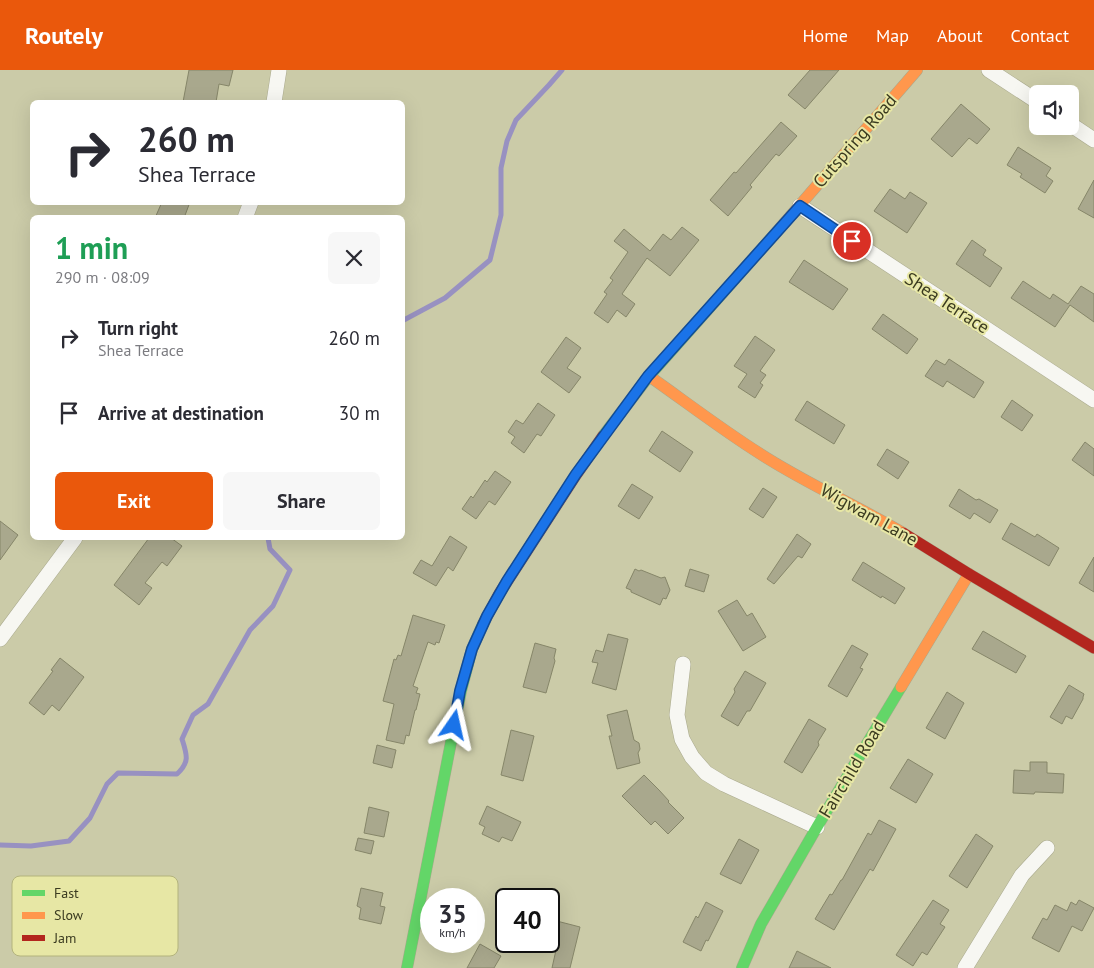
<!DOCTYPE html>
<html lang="en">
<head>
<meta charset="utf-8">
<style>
	:root { --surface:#fff; --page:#f7f7f7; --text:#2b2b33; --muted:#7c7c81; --accent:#ea580c }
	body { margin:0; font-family:"PT Sans",sans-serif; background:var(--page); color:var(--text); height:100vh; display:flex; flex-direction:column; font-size:19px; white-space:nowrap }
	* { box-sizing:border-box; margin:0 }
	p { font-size:16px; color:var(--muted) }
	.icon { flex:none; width:28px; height:28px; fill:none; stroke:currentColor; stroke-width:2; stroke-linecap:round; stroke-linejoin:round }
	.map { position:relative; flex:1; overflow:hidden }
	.details { position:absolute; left:30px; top:145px; width:375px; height:325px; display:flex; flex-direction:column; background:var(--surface); border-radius:8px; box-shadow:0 5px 20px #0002 }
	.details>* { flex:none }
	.banner { position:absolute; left:30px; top:30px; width:375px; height:105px; border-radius:8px; box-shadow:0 5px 20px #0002; background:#fff; color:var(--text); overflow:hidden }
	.fabs { position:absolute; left:1029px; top:15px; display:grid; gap:10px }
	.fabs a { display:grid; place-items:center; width:50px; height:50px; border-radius:8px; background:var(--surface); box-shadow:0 5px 20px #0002; font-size:25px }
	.speed { position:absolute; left:420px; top:818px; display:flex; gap:10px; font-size:25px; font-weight:700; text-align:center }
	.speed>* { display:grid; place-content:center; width:65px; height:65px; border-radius:50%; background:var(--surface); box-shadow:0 5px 20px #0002; line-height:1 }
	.speed small { font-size:12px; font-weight:400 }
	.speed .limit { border:2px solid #111; border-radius:8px; background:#fff; color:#111 }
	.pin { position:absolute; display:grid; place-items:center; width:42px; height:42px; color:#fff; margin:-21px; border:2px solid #fff; border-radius:50%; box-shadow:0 1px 5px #0007 }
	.me { position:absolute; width:55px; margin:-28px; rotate:11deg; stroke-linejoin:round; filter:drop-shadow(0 0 4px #0008) }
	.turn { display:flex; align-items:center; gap:18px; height:105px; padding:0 25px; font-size:22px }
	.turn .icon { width:65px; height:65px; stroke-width:2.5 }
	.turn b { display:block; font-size:35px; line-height:42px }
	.round { display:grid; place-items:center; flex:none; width:52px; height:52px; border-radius:8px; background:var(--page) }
	.overview { display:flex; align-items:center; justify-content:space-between; height:85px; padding:0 25px }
	h1 { font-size:30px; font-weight:600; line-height:38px; color:#1e9e55 }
	.action { display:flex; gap:10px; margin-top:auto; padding:10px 25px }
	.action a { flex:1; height:58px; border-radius:8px; background:var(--accent); color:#fff; font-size:20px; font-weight:600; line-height:58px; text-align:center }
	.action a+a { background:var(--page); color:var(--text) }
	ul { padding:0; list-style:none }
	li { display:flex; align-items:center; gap:15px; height:75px; padding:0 25px }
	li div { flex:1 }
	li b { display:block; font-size:19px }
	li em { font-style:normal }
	header { display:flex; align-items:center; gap:30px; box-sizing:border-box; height:70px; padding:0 25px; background:var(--accent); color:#fff }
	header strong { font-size:24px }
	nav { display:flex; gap:28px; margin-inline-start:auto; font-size:18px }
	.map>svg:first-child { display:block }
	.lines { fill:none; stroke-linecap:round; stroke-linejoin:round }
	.stream { stroke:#9891c1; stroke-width:5 }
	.building { fill:#a9a88d; stroke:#868669 }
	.street-casing { stroke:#a9a98d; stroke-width:16 }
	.fast-casing { stroke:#a9a98d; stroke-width:12 }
	.slow-casing { stroke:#a9a98d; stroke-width:12 }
	.jam-casing { stroke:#a9a98d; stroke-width:12 }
	.street { stroke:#f7f7f2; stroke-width:15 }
	.fast { stroke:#63d668; stroke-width:11 }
	.slow { stroke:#ff974d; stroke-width:11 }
	.jam { stroke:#b3261e; stroke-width:11 }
	.route-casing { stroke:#114b97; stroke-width:12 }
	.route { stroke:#1a73e8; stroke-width:9 }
	.labels { text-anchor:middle; stroke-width:4; stroke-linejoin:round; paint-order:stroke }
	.street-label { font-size:18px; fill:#3b3b20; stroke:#e7e7a5 }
	.key { fill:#e7e7a5; stroke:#b3b37d; stroke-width:1 }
	.key-label { font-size:14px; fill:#3b3b20 }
</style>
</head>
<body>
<header>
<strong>Routely</strong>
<nav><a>Home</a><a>Map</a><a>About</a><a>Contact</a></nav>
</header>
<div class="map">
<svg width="1094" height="898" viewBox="0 0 1094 898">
	<rect width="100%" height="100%" fill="#cbcba8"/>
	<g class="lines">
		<g class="stream">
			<path d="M402,251L445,228L490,190L501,145V98L507,71L516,50L549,15L562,0"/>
			<path d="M0,775L31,776L69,771L90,748L107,714L118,703L177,704C190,692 187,685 182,669L193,645L208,634L250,560L273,536L290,500L270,479L268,468"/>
		</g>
	</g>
	<g class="building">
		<path d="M189,0H233L229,16L219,14L216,32H183Z"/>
		<path d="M810,0H839L805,39L788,25Z"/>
		<path d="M961,34L990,59L977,74L969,68L952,87L931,69Z"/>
		<path d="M781,52L797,66L779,86L776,84L750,115L752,117L728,146L710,130L734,102L736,103Z"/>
		<path d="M1018,77L1051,98L1046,106L1053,111L1045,123L1020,107L1022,104L1007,95Z"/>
		<path d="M1094,110V148L1078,139Z"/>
		<path d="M890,119L905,129L910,122L927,133L907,163L874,141Z"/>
		<path d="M162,132H190L184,148H155Z"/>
		<path d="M682,157L699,170L670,206L647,188L622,224L635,234L626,247L617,240L608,253L594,243L607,224L604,222L613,210L610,208L628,182L614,171L624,159L650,181L663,164L671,170Z"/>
		<path d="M972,170L986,180L983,185L1002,198L990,217L956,194Z"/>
		<path d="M804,190L848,219L833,240L789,212Z"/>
		<path d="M1023,211L1050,229L1053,224L1068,234L1081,216L1094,224V252L1070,235L1055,257L1011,228Z"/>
		<path d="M883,244L918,269L907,284L872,259Z"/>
		<path d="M755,266L775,280L760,301L766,305L760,313L763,315L755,328L738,317L747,304L734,296Z"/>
		<path d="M566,267L581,278L567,298L581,307L569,323L541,302Z"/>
		<path d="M949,289L984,312L974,328L947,311L943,317L925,306L936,290L945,295Z"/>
		<path d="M1012,330L1033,345L1022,361L1001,347Z"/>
		<path d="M807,331L845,355L834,374L795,350Z"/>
		<path d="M538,333L555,345L541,366L537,364L524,383L511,373L515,367L508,362L516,350L523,354Z"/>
		<path d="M662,361L693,382L680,402L649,381Z"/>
		<path d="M1085,372L1094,379V406L1072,390Z"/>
		<path d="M887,379L909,392L898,409L877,395Z"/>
		<path d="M495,401L511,412L495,435L489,431L476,449L462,439L471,426L473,428L485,410L487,412Z"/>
		<path d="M632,414L653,427L639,449L618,436Z"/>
		<path d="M763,418L777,427L763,448L749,439Z"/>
		<path d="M959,419L976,430L979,429L998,440L990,453L974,443L970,449L949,436Z"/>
		<path d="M0,451L18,465L0,490Z"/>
		<path d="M1011,453L1035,467L1037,464L1059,478L1049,496L1002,469Z"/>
		<path d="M797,464L811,474L802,488L798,486L774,514L767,509Z"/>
		<path d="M450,466L467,477L453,501L448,497L436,516L413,503L421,490L432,496Z"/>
		<path d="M149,468H171L182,476L167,496L162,492L145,513L152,518L139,535L114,515Z"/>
		<path d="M1094,487V522L1079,513Z"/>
		<path d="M863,492L905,518L895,534L882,526L881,528L852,510Z"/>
		<path d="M635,499L639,501L641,500L661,508L665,507L670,520L666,529L663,528L660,535L631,522V520L626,518Z"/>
		<path d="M690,499L709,505L704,522L685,516Z"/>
		<path d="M737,530L747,546L752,543L766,567L743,581L718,541Z"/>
		<path d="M413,545L445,555L439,573L436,572L435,575L428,572L413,616L418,618L416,623L420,624L416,640H415L409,666L406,665L404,674L386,670L394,634L383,631L394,589L396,590L398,585L401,586Z"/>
		<path d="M983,561L1026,586L1016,603L972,579Z"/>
		<path d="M608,564L628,569L616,620L592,613L598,593L592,592L596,580L603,582Z"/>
		<path d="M535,573L556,579L554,588L555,591L546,623L523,617Z"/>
		<path d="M852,575L868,584L860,598L863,599L847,627L828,616Z"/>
		<path d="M60,588L84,607L59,641L52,635L44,645L29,633L53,601L51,600Z"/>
		<path d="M745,601L766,613L750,641H747L738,656L721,646L735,622L734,619Z"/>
		<path d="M1069,615L1084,624L1083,627V629L1072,649L1066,646L1062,654L1050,647Z"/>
		<path d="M947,622L964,633L945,669L926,658Z"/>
		<path d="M627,640L634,670L639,673L640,679L638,683L640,693L617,699L609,666H612L607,645Z"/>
		<path d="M809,649L826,659L818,672L819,675L802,703L784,692Z"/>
		<path d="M511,660L534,666L523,711L501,705Z"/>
		<path d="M377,675L396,680L392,698L373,693Z"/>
		<path d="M908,689L933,704L916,733L890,718Z"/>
		<path d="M1030,692H1047V703L1064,704L1063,723L1035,722L1034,724L1013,723L1014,700L1030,701Z"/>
		<path d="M644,705L659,720L669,731L668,732L684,748L668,764L655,751L651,755L622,726Z"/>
		<path d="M487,736L521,752L512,771L502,767L499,772L482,764L485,757L479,754Z"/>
		<path d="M369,737L389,742L384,767L364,763Z"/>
		<path d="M879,750L896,759L873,801L870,799L834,860L815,849L830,824L832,825L841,810H842L868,763L871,765Z"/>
		<path d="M976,764L993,776L967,818L949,806Z"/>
		<path d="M358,768L374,771L371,784L355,780Z"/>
		<path d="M739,769L759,780L741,814L720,804Z"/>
		<path d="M361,818L383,823L380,836L385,837L381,854L359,849L361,838L357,836Z"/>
		<path d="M933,830L949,840L940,854L945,857L927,885L922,882L913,896L896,885Z"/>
		<path d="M1079,830L1094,838L1082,861L1072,856L1059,882L1032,868L1043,848L1047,850L1055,835L1067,841L1071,832L1076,835Z"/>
		<path d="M706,832L723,841L708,871L706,870L701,881L683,872L696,846L698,848Z"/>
		<path d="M549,849L580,857L570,898H552L556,880L549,879Z"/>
		<path d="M480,874L501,886L494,898H467Z"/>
		<path d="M797,881L831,898H789Z"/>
	</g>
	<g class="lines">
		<g class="street-casing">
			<g id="street">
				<path d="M989,0L1038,32"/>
				<path d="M274,32L279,0"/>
				<path d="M1070,54L1094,70"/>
				<path d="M800,136L1094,330"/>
				<path d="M245,148L251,132"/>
				<path d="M0,569L75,468"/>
				<path d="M683,594L677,645L682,669L692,687L706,703L724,714L817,757"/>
				<path d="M965,898L1022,805L1047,778"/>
			</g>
		</g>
		<g class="fast-casing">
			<g id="fast">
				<path d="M603,366L649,306L774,165"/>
				<path d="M407,898L461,621L472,579L483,554"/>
				<path d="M742,898L761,854L817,757L901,617"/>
			</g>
		</g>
		<g class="slow-casing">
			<g id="slow">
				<path d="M774,165L917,0"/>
				<path d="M649,306C686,332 721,359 759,383C805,413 856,435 903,463"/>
				<path d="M901,617L969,504"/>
			</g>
		</g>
		<g class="jam-casing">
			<g id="jam">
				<path d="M903,463L969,504L1094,578"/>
				<path d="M483,554L499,524L576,405L603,366"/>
			</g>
		</g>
		<use href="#street" class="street"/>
		<use href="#fast" class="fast"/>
		<use href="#slow" class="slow"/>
		<use href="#jam" class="jam"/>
	</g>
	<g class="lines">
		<g class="route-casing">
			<path id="route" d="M454,655L460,621L472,579L487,546L507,511L576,404L648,306L800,136L852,171"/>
		</g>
		<use href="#route" class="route"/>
	</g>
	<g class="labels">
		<g class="street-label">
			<text transform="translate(855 71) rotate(-49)" y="6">Cutspring Road</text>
			<text transform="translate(947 233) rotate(33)" y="6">Shea Terrace</text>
			<text transform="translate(869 445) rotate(29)" y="6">Wigwam Lane</text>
			<text transform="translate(852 699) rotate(-59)" y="6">Fairchild Road</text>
		</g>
	</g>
	<rect x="12" y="806" width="166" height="80" rx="8" class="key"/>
	<rect x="22" y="820" width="23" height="6" fill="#63d668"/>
	<rect x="22" y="842" width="23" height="7" fill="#ff974d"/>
	<rect x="22" y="865" width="23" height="6" fill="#b3261e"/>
	<g class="key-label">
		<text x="54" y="828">Fast</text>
		<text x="54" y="850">Slow</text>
		<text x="54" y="873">Jam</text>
	</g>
</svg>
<div class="fabs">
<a><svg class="icon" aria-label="sound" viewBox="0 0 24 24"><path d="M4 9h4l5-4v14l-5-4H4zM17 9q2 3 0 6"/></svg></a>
</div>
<div class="speed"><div>35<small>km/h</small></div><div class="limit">40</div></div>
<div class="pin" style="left:852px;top:171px;background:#d93025"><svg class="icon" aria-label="arrive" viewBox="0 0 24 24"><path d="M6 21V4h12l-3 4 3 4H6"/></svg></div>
<svg class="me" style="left:454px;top:655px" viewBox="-20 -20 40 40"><path d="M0-17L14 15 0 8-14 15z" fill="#1a73e8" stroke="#fff" stroke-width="4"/></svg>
<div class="banner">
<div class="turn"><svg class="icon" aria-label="right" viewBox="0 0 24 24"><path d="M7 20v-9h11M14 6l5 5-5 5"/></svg><div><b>260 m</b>Shea Terrace</div></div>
</div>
<section class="details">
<div class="overview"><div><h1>1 min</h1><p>290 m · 08:09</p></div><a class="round"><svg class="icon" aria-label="close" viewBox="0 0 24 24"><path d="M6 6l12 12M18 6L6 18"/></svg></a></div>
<ul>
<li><svg class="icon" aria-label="right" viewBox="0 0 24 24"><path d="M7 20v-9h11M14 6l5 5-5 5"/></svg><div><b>Turn right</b><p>Shea Terrace</p></div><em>260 m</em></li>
<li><svg class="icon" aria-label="arrive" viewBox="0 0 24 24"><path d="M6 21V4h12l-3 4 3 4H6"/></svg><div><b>Arrive at destination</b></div><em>30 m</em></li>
</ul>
<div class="action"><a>Exit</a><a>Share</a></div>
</section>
</div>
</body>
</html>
